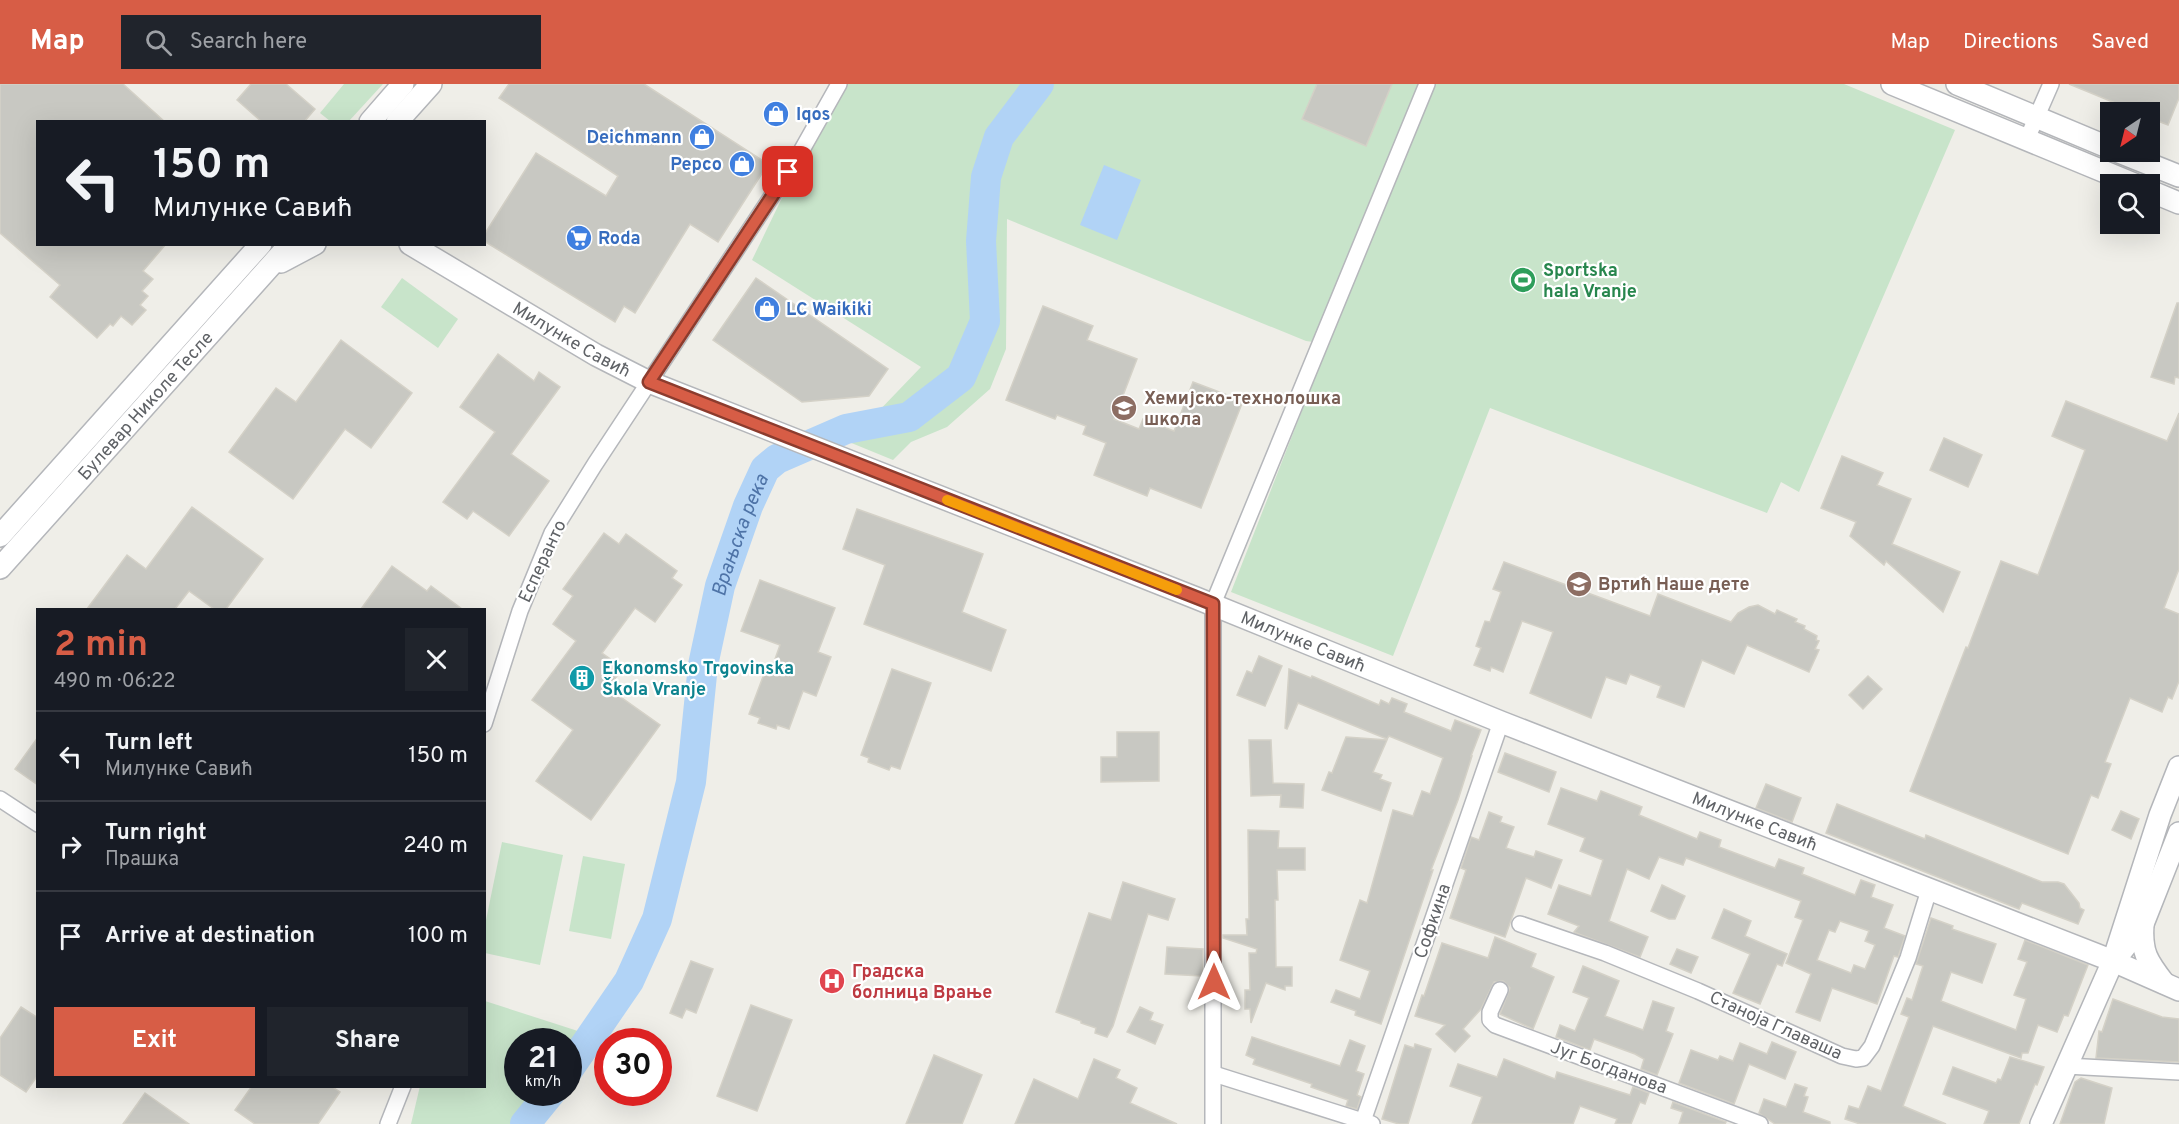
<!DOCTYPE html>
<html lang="en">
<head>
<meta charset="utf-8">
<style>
	:root { --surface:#171b24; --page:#20242c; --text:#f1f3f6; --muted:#9ea1a6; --line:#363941; --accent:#d75d46 }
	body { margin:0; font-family:Overpass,sans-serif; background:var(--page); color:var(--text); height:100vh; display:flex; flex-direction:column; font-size:22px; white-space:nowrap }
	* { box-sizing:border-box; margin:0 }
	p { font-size:20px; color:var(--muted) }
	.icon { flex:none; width:33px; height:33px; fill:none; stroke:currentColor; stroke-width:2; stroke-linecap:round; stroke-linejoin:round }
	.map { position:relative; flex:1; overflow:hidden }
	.sheet { position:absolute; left:36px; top:524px; width:450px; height:480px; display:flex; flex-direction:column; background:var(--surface); border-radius:0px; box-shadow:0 6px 24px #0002 }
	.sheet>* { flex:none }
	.banner { position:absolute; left:36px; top:36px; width:450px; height:126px; border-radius:0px; box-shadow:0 6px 24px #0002; background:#171b24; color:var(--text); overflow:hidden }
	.needle { width:39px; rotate:215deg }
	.fabs { position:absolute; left:2100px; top:18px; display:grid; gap:12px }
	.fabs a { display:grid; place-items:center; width:60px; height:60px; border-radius:0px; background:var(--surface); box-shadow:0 6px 24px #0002; font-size:30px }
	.speed { position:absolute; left:504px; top:944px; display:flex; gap:12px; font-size:30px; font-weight:700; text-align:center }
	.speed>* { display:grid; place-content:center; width:78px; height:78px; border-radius:50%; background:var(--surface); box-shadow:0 6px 24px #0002; line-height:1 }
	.speed small { font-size:15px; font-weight:400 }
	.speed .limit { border:9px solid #d22; background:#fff; color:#111 }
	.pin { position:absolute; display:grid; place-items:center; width:51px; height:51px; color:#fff; margin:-26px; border-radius:12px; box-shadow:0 3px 9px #0006 }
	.me { position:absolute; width:66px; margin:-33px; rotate:0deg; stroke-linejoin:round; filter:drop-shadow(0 0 4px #0008) }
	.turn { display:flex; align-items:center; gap:21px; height:126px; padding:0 18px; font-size:27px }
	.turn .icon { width:78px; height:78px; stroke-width:2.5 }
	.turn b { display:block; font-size:42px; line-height:51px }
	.round { display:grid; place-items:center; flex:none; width:63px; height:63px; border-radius:0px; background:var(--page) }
	.headline { display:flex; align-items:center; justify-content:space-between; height:102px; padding:0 18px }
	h1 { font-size:36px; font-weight:700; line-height:45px; color:var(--accent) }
	.primary-button { display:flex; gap:12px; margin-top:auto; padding:12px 18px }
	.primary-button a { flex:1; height:69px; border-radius:0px; background:var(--accent); color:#fff; font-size:24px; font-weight:700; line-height:69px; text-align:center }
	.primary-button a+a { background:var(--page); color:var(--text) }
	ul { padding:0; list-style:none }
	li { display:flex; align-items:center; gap:18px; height:90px; padding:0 18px; border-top:2px solid var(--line) }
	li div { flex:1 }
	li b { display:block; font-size:22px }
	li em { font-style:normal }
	header { display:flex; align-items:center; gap:36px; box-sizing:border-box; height:84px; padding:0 30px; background:var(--accent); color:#fff }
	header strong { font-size:28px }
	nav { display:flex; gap:33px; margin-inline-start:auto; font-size:21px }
	.search { width:420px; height:54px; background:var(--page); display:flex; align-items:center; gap:15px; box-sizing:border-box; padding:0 21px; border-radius:0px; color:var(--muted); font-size:22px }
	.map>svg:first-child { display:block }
	.green { fill:#c8e4ca }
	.water { fill:#b1d3f6 }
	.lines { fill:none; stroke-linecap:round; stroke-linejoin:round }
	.river { stroke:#b1d3f6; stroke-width:30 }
	.building { fill:#c8c8c2; stroke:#d4d1c7; stroke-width:1.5; fill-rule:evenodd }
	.street-casing { stroke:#b5b7bb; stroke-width:18 }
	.secondary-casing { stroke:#b4b6ba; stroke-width:24 }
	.street { stroke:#fff; stroke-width:15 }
	.secondary { stroke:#fff; stroke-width:21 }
	.route-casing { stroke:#8c3c2e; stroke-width:15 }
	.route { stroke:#d75d46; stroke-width:10 }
	.slow { stroke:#f59e0b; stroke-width:10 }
	.labels { text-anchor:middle; stroke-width:4.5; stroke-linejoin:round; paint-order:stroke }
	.shop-label { font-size:18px; font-weight:bold; fill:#366cbe; stroke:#fff; text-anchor:start }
	.leisure-label { font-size:18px; font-weight:bold; fill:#27864d; stroke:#fff; text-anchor:start }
	.street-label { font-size:18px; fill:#5f6266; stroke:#fff }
	.education-label { font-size:18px; font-weight:bold; fill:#785e54; stroke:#fff; text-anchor:start }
	.culture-label { font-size:18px; font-weight:bold; fill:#0d838f; stroke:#fff; text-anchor:start }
	.health-label { font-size:18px; font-weight:bold; fill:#be3a42; stroke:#fff; text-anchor:start }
	.water-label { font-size:20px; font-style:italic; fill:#4e73a7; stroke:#fff }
</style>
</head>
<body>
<header>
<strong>Map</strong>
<div class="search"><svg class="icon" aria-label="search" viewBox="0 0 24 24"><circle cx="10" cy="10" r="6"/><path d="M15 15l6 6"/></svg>Search here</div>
<nav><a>Map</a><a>Directions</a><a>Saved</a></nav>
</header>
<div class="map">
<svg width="2179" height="1040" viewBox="0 0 2179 1040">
	<rect width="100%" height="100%" fill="#efeee8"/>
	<g class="green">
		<path d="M344,0H383L349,37H330L320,29Z"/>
		<path d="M837,0H1844L1955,46L1799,408L1781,398L1767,429L1490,324L1393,572L1231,508L1328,260L1306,257L1007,135L1006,265L990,305L947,343L911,358L893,376L849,358L921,283L752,176Z"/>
		<path d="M402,194L458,235L438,264L381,223Z"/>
		<path d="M502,758L563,771L540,881L485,869V841Z"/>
		<path d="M583,772L625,780L611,855L569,847Z"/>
		<path d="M485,917L584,949L569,969L568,957H518V1008H537L511,1040H411L420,1002H484Z"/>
	</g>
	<path class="water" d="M1104,81L1141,96L1117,156L1080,141Z"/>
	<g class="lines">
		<g class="river">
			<path id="s1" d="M568,986L629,897L657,835L691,698L703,581L720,502L748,422L765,385L777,375L846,345L909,333L961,293L985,237L981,157L986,93L999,53L1039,0"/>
			<path d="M525,1040L551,1008"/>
		</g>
	</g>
	<g class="building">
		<path d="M0,0H123L165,38H38V160H166L143,187L153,195L142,207L148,212L140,221L146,226L132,241L121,232L113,242L110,240L97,254L50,213L60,201L0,149Z"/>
		<path d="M251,0H286L315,25L304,38H262L237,16Z"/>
		<path d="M509,0H644L768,80L718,158L690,140L635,229L624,222L615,238L484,157V151L536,69L606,112L618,92L499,14Z"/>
		<path d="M1317,0H1392L1366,62L1302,35Z"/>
		<path d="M2069,0H2179V14L2168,41L2150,34V28H2137Z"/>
		<path d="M756,194L888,285L869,312L802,318L713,256Z"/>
		<path d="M2177,219H2179V294L2175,293L2174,300L2151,293Z"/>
		<path d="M1043,222L1093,242L1087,256L1137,275L1114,335L1139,345L1143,335L1174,347L1193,298L1243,317L1201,424L1150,404L1147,412L1094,391L1106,359L1083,350L1086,342L1057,331L1055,335L1006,316Z"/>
		<path d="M341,256L412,309L371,364L345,345L293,415L229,368L276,304L296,318Z"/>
		<path d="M498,270L534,297L539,288L560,303L511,370L549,397L509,452L473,427L467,435L443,418L495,348L460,323Z"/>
		<path d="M2066,317L2167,357L2179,329V485L2164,524L2179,530V597L2172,615L2168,613L2162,628L2130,614L2105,678L2111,680L2098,714L2091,711L2068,770L1910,707L1966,563L1968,564L2001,477L2038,491L2085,366L2052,352Z"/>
		<path d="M1944,354L1982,371L1968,403L1930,386Z"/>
		<path d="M1842,372L1883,389L1877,401L1911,415L1892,460L1960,488L1943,528L1886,477L1884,481L1850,452L1856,438L1821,424Z"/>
		<path d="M192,423L263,475L226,525H214L189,507L175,525H87L127,471L146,485Z"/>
		<path d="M857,425L983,470L962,528L1006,546L991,587L864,540L885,481L843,465Z"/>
		<path d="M604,449L619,460L626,450L677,487L672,494L682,501L655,538L635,524L602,569L623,584L608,604L660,641L591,736L536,697L573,646L532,616L576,557L553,540L573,512L563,505Z"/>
		<path d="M1504,478L1650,532L1658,510L1731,538L1738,529L1749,523L1758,521L1775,530L1777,526L1797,535L1795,538L1805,542L1804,545L1817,552L1816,556L1819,557L1815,565L1819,566L1809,588L1747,561L1734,590L1702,576L1684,623L1657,613L1661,602L1630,590L1626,600L1606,593L1591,634L1530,609L1553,548L1522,537L1503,588L1491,583L1490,587L1474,581L1481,564L1476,562L1485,537L1490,538L1501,508L1493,505Z"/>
		<path d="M392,482L427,507L431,502L462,525H361Z"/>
		<path d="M760,496L835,524L818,568L831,573L816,612L803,607L789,645L777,641L776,645L758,639L760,634L749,630L764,590L769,592L780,561L741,547Z"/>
		<path d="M1259,572L1282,582L1265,622L1237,611L1247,587L1252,589Z"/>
		<path d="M892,585L931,599L900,685L891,682L889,686L868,678L869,674L861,671Z"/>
		<path d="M1289,585L1311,594L1312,592L1379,621L1381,616L1389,620L1392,614L1407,620L1404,628L1451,647L1455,636L1481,646L1471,672H1472L1458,716L1431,786H1433L1381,940L1355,931L1356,927L1331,918L1336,906L1360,915L1370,887L1340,876L1360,816L1367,819L1393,726L1413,732L1422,707L1430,710L1443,674L1389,652L1387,655L1298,619L1287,645L1285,644Z"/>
		<path d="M1868,592L1882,605L1863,625L1849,611Z"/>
		<path d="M1117,648H1159V697L1101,698V673H1117Z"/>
		<path d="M38,653V701L15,685Z"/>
		<path d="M1346,653L1387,656L1373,688L1382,691L1380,695L1391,699L1381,727L1322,706L1329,688L1332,689Z"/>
		<path d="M1249,656H1271L1273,699L1304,700L1303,724L1280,723L1281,711L1251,712Z"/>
		<path d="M1505,669L1556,688L1549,708L1498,688Z"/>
		<path d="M1766,700L1801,714L1792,738L1756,724Z"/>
		<path d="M1561,704L1597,717L1601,707L1642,723L1639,731L1697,755L1700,748L1721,756L1719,763L1775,784L1779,775L1804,784L1802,790L1855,811L1861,796L1875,801L1871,813L1893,821L1884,844L1905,852L1898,873L1894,872L1877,920L1832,904L1820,937L1796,928L1811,890L1786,879L1803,836L1795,833L1801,817L1686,774L1683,781L1659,773L1649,795L1627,785L1609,837L1648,853L1640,873L1576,849L1574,848L1579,842L1548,830L1559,801L1591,812L1603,776L1580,767L1585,754L1548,740ZM1840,837L1869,847L1865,857L1875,861L1865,885L1854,881L1851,889L1817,876L1829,846L1835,848Z"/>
		<path d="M1837,720L1925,755L1926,751L2042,798H2058L2064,800L2079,819L2080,824L2084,826L2078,840L2022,819L2019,825L1826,749Z"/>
		<path d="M2121,727L2139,735L2131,755L2112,746Z"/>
		<path d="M1489,728L1502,733L1500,738L1514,743L1506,764L1534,773L1536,767L1562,776L1551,804L1526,794L1505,853L1450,834L1466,786L1461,784L1471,753L1479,756Z"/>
		<path d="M1248,746L1279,747L1278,764H1305V786H1277L1278,816H1275L1276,883H1292V902H1285V906L1266,899L1251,939L1250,925H1245V906H1250L1249,869H1256L1257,865L1223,854V851H1247L1246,835H1249Z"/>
		<path d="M1123,798L1175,815L1168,836L1148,830L1113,942L1107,953L1095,949L1096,944L1081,939V937L1056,928L1089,829L1111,836Z"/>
		<path d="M1662,801L1685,812L1675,835H1669L1651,827Z"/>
		<path d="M1724,825L1751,837L1745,852L1787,870L1782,882L1777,880L1760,920L1733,909L1750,870L1712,854Z"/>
		<path d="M1931,834L1953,842L1952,845L1996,860L1982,899L1951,888L1941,917L2016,946L2026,915L2014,911L2027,878L2018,875L2025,856L2088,881L2068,932L2064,931L2057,948L2038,941L2028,969H2022L2021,974L1933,942L1903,1022L1946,1040H1860L1845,1035L1849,1022L1859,1025L1868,1002L1881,1007L1909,933L1901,930L1907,914L1912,916L1923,882L1916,880Z"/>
		<path d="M1495,853L1536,870L1531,883L1554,893L1533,945L1500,930L1510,904L1503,897L1494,898L1481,925L1463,945L1470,952L1455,968L1436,950L1445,941L1415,932L1422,911L1424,912L1442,859L1488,874Z"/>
		<path d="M1167,863L1203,865L1202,892L1165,890Z"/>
		<path d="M1677,865L1698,873L1691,889L1670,880Z"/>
		<path d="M691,877L713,885L696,929L686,925L682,934L670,929Z"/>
		<path d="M1583,882L1619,897L1605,932L1643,946L1653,917L1674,924L1666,947L1673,950L1657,991L1641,985L1644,975L1635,970L1594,955L1590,966L1556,953L1560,941L1575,947L1589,914L1573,908Z"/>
		<path d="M2113,915L2162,933L2179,935V978L2096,974L2099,947L2102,948Z"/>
		<path d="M751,921L792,936L757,1027L717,1012Z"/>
		<path d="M21,923L38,934V991L26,1008L0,991V954Z"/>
		<path d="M1140,923L1153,929L1150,936L1163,941L1155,960L1127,948Z"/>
		<path d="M1252,953L1340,982L1350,956L1365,962L1356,987L1364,990L1357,1011L1361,1013L1357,1025L1346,1022L1348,1016L1311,1003L1312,1000L1253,980L1255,975L1246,971Z"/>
		<path d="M1772,958L1796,968L1785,995L1749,980L1734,1020L1679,999L1691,966L1718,976L1720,972L1733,977L1740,959L1767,970Z"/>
		<path d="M1415,960L1431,965L1408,1040H1399L1382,1035L1405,961L1414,964Z"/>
		<path d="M934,971L982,991L962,1040H906Z"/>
		<path d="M2010,973L2044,983L2037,1001L2035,1000L2019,1040H1984L1989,1027L1943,1010L1953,983L1996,999L1998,995L2001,996Z"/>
		<path d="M1094,975L1120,986L1116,994L1137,1004L1130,1019L1177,1040H1015L1034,995L1078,1015Z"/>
		<path d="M1504,975L1555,995L1557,988L1630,1011L1633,1003L1649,1009L1645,1020L1640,1018L1631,1040H1615L1617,1035L1580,1022L1573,1040H1472L1482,1013L1450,1002L1458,980L1497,993Z"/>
		<path d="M2081,994L2112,1004L2104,1040H2060L2075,998Z"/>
		<path d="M1795,1000L1807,1004L1804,1012L1808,1013L1803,1028L1830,1038V1040H1775L1759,1029L1764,1015L1786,1023Z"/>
		<path d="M252,1002H331L340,1008L318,1040H255L235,1026Z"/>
		<path d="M145,1009L189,1040H123Z"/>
		<path d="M1673,1018L1726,1038L1725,1040H1679L1683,1028L1671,1024Z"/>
	</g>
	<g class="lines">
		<g class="street-casing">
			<g id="street">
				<path d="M2027,55L2051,0"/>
				<path d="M484,640L520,527L552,449L595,380L799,71L839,0"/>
				<path d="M0,715L38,740"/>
				<path d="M1520,840L1605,869L1698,907L1842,972L1856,975L1863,974L1872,962L1908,874L1929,806"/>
				<path d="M1500,906L1490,928V936L1495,941L1760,1040"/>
				<path d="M2066,982L2179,988"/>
				<path d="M1214,990L1372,1040"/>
				<path d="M1363,1037L1501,638"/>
				<path d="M388,1040L403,1002"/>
				<path d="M1213,1040V520L1427,0"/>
			</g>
		</g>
		<g class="secondary-casing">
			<g id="secondary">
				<path d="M1892,0L2134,100"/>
				<path d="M1957,0L2110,64"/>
				<path d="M370,38L403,0"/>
				<path d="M397,38L431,0"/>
				<path d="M2119,68L2179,92"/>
				<path d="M2150,107L2179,119"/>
				<path id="s2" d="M410,160L596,271L649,298L1196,514L1501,638L2113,877L2179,906"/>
				<path d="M281,178L315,160"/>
				<path d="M0,452L261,160"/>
				<path id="s3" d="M0,484L290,160"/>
				<path d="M2143,840C2141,868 2147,877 2164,899"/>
				<path d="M2121,868L2143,840L2179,749"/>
				<path d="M2041,1040L2113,877L2160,731L2179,683"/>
			</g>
		</g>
		<use href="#street" class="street"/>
		<use href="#secondary" class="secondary"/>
	</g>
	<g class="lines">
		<g class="route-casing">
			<path id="route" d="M788,88L649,298L1213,520L1214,898"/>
		</g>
		<use href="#route" class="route"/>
		<path class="slow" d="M947,416L1177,506"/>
	</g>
	<defs>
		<g id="shop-disc" transform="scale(1.35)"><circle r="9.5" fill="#3f7fe0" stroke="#fff"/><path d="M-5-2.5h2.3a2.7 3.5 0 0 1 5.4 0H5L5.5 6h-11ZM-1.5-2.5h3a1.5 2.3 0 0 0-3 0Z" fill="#fff"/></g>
		<g id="supermarket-disc" transform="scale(1.35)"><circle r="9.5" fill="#3f7fe0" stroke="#fff"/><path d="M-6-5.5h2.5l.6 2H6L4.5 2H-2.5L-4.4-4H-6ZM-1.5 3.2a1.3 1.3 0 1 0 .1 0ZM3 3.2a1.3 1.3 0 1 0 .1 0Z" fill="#fff"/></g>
		<g id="stadium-disc" transform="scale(1.35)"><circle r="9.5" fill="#2e9e5b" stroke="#fff"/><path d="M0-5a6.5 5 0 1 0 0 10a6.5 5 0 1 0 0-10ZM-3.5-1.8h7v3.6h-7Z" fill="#fff"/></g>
		<g id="school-disc" transform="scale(1.35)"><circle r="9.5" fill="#8d6e63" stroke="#fff"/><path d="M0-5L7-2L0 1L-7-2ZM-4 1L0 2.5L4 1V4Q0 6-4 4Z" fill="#fff"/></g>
		<g id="building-disc" transform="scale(1.35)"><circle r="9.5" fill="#0f9aa8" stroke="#fff"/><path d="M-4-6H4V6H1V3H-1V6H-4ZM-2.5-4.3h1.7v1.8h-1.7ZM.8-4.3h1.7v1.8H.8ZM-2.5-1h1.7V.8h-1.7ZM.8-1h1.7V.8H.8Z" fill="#fff"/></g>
		<g id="hospital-disc" transform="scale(1.35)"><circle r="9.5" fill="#e0444e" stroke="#fff"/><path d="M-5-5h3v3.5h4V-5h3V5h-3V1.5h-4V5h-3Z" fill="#fff"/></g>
	</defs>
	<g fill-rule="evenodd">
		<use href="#shop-disc" x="776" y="30"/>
		<use href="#shop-disc" x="702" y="53"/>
		<use href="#shop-disc" x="742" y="80"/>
		<use href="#supermarket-disc" x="579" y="154"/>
		<use href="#stadium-disc" x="1523" y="196"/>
		<use href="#shop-disc" x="767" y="225"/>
		<use href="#school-disc" x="1124" y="324"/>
		<use href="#school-disc" x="1579" y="500"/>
		<use href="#building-disc" x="582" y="594"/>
		<use href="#hospital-disc" x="832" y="897"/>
	</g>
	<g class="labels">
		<g class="shop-label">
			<text x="796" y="36">Iqos</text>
			<text x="682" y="59" text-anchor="end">Deichmann</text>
			<text x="722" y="86" text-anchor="end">Pepco</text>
			<text x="598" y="160">Roda</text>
			<text x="786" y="231">LC Waikiki</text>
		</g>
		<g class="leisure-label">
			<text x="1543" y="192">Sportska<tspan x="1543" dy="21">hala Vranje</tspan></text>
		</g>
		<g class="street-label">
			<text dy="6" stroke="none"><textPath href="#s2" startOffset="188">Милунке Савић</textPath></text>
			<text dy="6" stroke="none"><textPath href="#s3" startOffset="218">Булевар Николе Тесле</textPath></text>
			<text transform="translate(542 477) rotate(-65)" y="6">Есперанто</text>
			<text dy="6" stroke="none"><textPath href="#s2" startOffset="980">Милунке Савић</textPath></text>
			<text dy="6" stroke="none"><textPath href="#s2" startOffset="1466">Милунке Савић</textPath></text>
			<text transform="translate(1432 837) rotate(-71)" y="6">Софкина</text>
			<text transform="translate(1776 941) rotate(24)" y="6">Станоја Главаша</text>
			<text transform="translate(1609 983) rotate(20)" y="6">Југ Богданова</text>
		</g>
		<g class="education-label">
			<text x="1144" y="320">Хемијско-технолошка<tspan x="1144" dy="21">школа</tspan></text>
			<text x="1598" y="506">Вртић Наше дете</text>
		</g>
		<g class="culture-label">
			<text x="602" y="590">Ekonomsko Trgovinska<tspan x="602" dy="21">Škola Vranje</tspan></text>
		</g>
		<g class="health-label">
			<text x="852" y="893">Градска<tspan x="852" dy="21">болница Врање</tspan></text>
		</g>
		<g class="water-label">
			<text dy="7" stroke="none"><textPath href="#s1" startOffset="570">Врањска река</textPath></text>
		</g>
	</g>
</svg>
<div class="fabs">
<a><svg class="needle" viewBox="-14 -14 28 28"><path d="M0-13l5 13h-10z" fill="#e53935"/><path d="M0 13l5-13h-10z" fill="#9ea1a6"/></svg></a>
<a><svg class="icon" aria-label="search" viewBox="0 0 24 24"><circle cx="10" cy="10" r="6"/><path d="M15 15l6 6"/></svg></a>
</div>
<div class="speed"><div>21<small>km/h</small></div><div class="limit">30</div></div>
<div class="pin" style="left:788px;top:88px;background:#d93025"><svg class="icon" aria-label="arrive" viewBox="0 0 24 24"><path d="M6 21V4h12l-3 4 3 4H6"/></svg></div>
<svg class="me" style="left:1214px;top:898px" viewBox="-20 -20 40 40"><path d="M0-17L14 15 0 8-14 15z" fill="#d75d46" stroke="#fff" stroke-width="4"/></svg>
<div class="banner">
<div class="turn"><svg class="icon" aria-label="left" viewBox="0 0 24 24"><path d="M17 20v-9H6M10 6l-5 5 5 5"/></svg><div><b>150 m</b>Милунке Савић</div></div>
</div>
<section class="sheet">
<div class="headline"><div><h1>2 min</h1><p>490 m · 06:22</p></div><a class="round"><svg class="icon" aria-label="close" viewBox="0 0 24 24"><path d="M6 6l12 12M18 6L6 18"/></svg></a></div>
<ul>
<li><svg class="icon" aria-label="left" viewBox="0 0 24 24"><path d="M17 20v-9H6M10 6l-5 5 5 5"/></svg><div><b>Turn left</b><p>Милунке Савић</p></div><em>150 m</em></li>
<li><svg class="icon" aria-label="right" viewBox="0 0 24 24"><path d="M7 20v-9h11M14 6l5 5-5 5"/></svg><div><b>Turn right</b><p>Прашка</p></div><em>240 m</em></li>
<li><svg class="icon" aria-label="arrive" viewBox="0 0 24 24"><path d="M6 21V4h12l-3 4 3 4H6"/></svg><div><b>Arrive at destination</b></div><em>100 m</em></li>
</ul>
<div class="primary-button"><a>Exit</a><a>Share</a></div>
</section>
</div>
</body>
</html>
